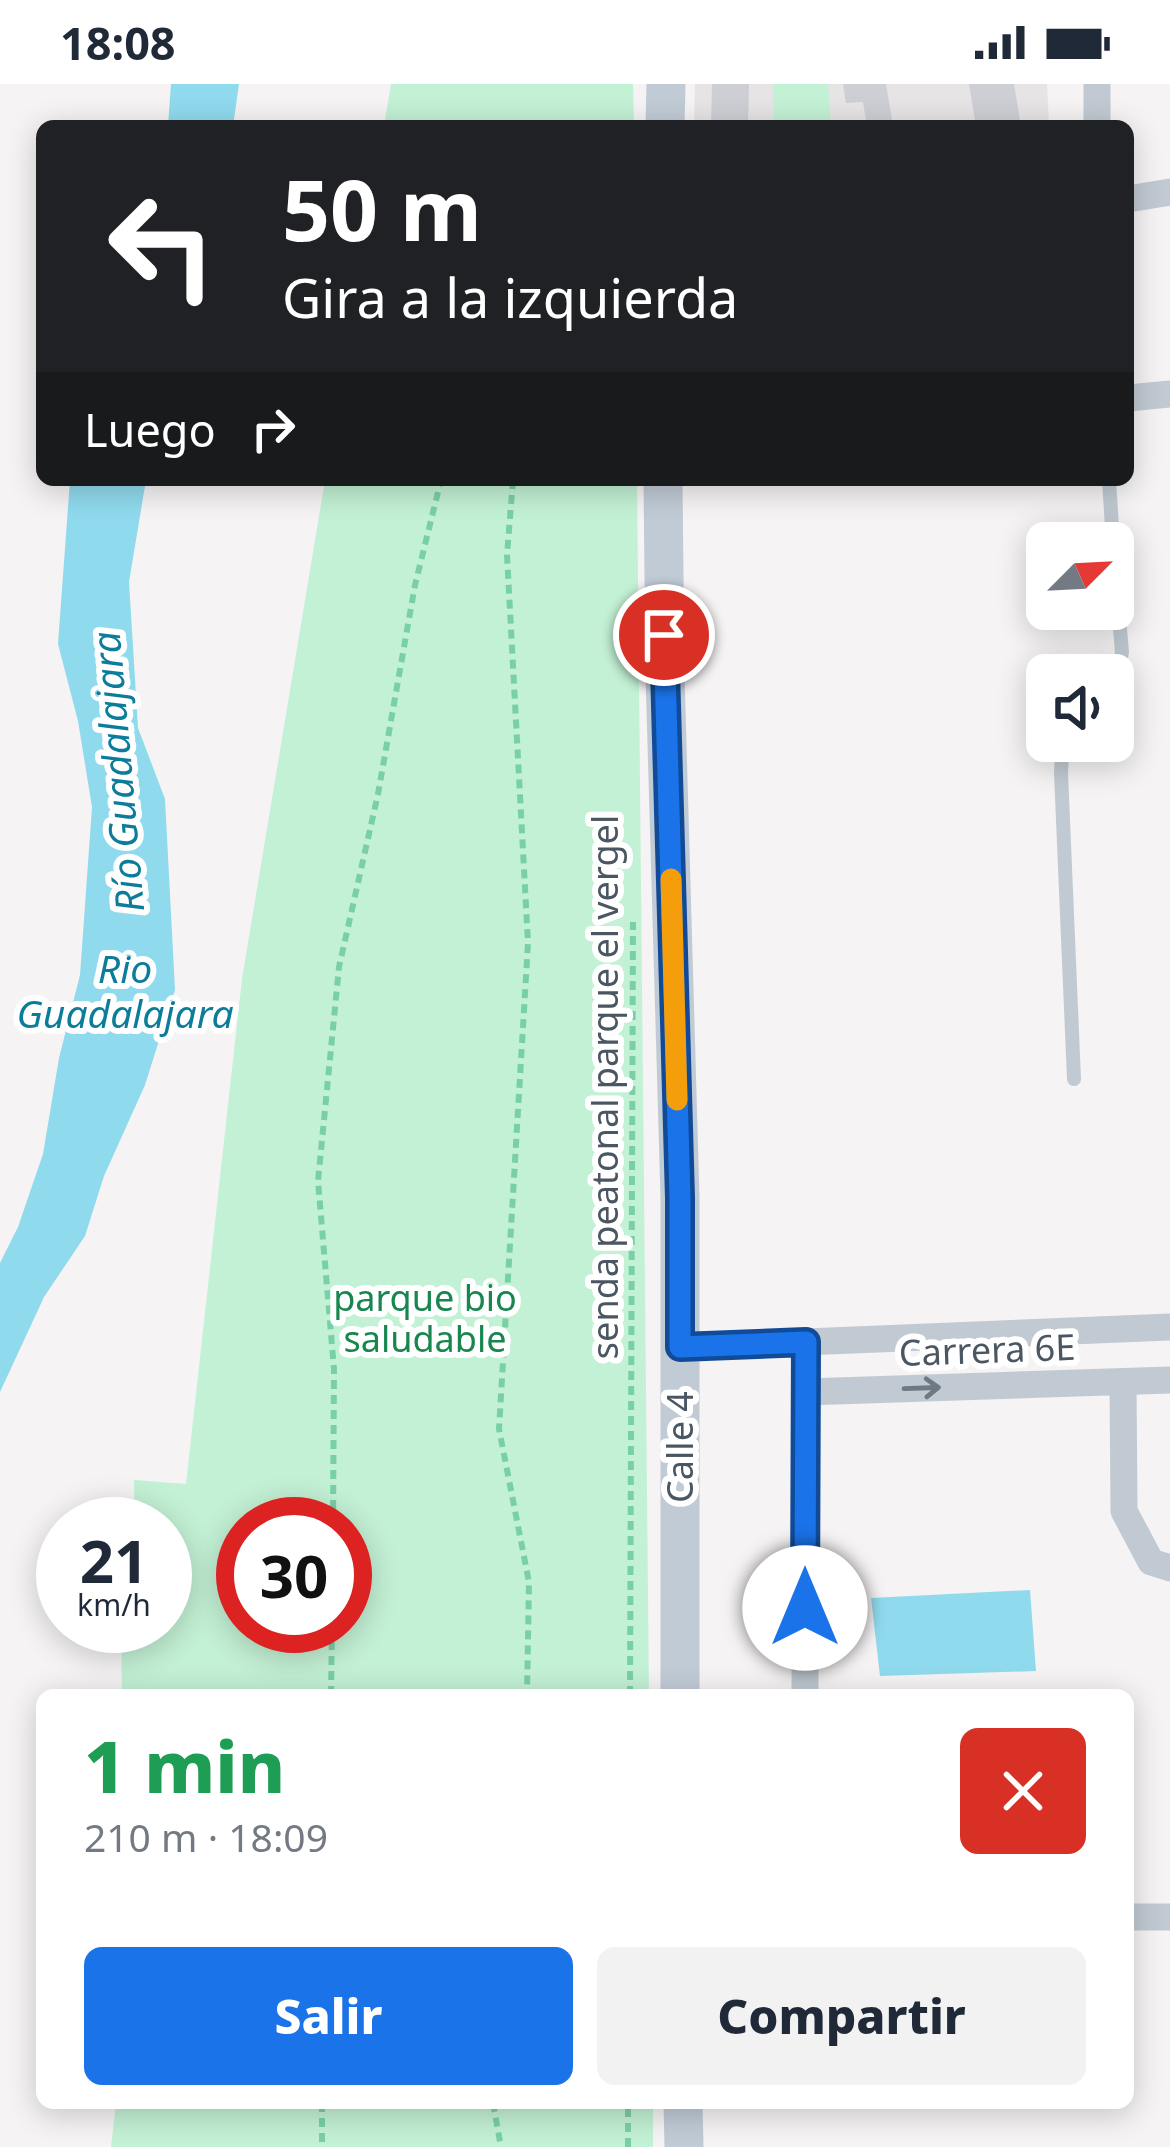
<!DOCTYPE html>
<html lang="es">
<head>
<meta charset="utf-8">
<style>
	:root { --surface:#fff; --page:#f2f2f3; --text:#1f2937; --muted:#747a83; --accent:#1a73e8 }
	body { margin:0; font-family:"Noto Sans",sans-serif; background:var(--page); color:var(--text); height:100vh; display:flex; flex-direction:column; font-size:45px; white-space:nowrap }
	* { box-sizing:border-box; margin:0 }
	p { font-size:39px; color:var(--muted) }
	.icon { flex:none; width:66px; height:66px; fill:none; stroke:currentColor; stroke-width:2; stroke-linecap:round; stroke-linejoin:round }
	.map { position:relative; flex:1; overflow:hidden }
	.drawer { position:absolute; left:36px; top:1605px; width:1098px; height:420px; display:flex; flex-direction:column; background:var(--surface); border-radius:18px; box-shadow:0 6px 30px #0003 }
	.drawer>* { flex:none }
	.banner { position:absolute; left:36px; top:36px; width:1098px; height:366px; border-radius:18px; box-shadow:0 6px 30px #0003; background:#202124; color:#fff; overflow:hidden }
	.needle { width:78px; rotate:66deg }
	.fabs { position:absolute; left:1026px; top:438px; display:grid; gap:24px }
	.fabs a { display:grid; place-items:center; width:108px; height:108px; border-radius:18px; background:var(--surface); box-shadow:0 6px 30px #0003; font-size:60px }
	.speed { position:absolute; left:36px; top:1413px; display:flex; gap:24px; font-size:60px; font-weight:700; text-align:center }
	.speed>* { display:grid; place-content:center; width:156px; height:156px; border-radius:50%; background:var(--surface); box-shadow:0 6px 30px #0003; line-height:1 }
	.speed small { font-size:30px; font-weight:400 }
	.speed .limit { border:18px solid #d22; background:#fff; color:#111 }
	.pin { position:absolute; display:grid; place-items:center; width:102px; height:102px; color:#fff; margin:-51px; border:6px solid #fff; border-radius:50%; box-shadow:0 3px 12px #0007 }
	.me { position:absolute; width:132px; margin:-66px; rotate:0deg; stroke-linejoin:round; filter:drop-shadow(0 0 9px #0008) }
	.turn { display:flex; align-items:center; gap:42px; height:252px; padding:0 48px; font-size:54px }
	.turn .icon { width:156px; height:156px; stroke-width:2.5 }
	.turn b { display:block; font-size:84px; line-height:102px }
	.then { display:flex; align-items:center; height:114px; padding:0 48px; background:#0003; gap:24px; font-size:45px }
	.round { display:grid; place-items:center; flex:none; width:126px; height:126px; border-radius:18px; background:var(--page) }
	.overview { display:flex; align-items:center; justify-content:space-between; height:204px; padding:0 48px }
	h1 { font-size:72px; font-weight:800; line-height:90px; color:#1e9e55 }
	.cta { display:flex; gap:24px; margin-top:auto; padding:24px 48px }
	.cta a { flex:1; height:138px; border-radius:18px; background:var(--accent); color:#fff; font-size:48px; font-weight:800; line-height:138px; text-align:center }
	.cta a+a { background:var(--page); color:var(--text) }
	.status { display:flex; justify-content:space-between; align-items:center; height:84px; padding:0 60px; background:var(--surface); direction:ltr }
	.status svg { height:33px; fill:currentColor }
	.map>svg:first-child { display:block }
	.education { fill:#e6e4e5 }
	.green { fill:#c3f1d5; fill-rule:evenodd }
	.water { fill:#90daee }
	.building { fill:#cdcfd5 }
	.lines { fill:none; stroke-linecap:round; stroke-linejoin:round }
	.path { stroke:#7ad0a6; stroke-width:6; stroke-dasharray:9 6; stroke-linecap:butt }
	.lane { stroke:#c1cad2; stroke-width:14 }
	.street { stroke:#c1cad2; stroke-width:27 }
	.secondary { stroke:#c1cbd6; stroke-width:39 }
	.oneway { stroke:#6e7983 }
	.route-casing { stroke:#114b97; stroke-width:30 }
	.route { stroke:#1a73e8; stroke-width:21 }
	.slow { stroke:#f59e0b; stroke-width:21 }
	.labels { text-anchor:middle; stroke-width:12; stroke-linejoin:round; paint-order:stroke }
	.street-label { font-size:36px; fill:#4a5661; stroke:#fff }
	.park-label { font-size:36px; fill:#17864f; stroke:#fff }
	.water-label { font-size:39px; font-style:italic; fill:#0c7c9b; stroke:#fff }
</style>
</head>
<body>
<div class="status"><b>18:08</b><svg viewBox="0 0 49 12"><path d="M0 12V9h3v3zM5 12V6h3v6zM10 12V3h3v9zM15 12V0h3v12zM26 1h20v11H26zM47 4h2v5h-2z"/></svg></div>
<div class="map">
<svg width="1170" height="2063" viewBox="0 0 1170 2063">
	<rect width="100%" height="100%" fill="#f5f3f3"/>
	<path class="education" d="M695,0H1047L1049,42H694Z"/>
	<g class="green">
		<path d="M391,0H633L634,42H384Z"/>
		<path d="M773,0H828L831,42H774Z"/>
		<path d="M325,396H637L649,1611H122L121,1542H165V1520H172L173,1512L165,1511V1440H135L134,1396L186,1400L242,895ZM345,1440V1542H243V1440Z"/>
		<path d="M116,2019H653V2063H111Z"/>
	</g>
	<g class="water">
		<path d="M171,0H239L233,42H168Z"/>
		<path d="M70,396H146L129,498L138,644L165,715L175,906L145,1001L104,1092L85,1152L44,1213L0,1308V1179L18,1143L43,1070L59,974L80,891L92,723L78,637L58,560Z"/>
		<path d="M1030,1506L1036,1587L880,1592L871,1514Z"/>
	</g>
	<g class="building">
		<path d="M712,0H749L748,42H711Z"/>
		<path d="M843,0H886L893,42H867L863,18L846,19Z"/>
		<path d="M969,0H1014L1021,42H976Z"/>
	</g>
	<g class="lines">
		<g class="path">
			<path d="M513,396L507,471L528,859L499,1345L529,1498L527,1611"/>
			<path d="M333,1440L334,1285L318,1097L339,883L378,710L415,501L441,396"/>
			<path d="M331,1611L332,1542"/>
			<path d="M630,1611L633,838"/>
			<path d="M322,2019V2063"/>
			<path d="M493,2019L501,2063"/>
			<path d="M628,2063V2019"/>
		</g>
		<g class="lane">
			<path d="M1109,396L1113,459"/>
			<path d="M1113,465L1122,568L1113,615"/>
			<path d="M1070,657L1062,670L1061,689L1074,995"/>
		</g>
		<g class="street">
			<path d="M1097,0V42"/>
			<path d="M1128,115L1170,108"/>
			<path d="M1128,314L1170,310"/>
			<path d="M680,1263L1170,1243"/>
			<path d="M1123,1298L1124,1427L1151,1478L1170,1484"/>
			<path d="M805,1308L1170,1296"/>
			<path d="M805,1611L806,1258"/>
			<path d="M1128,1833H1170"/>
		</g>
		<g class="secondary">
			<path d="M665,42L666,0"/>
			<path d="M663,396L665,590L680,1114V1611"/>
			<path d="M683,2019L684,2063"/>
		</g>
	</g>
	<defs><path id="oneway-shaft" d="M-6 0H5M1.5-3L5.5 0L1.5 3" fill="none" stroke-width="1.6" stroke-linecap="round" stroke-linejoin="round" transform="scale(3)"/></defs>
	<use class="oneway" href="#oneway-shaft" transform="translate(922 1304) rotate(-2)"/>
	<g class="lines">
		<g class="route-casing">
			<path id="route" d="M664,551L680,1114V1263L806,1258L805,1524"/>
		</g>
		<use href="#route" class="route"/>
		<path class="slow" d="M671,795L677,1016"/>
	</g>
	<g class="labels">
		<g class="street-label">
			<text transform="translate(605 1003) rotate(-90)" y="13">senda peatonal parque el vergel</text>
			<text transform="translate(987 1266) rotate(-2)" y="13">Carrera 6E</text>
			<text transform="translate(680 1363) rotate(-90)" y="13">Calle 4</text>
		</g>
		<g class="park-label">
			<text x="425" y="1227">parque bio<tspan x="425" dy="41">saludable</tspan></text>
		</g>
		<g class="water-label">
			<text transform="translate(118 688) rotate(-95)" y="14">Río Guadalajara</text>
			<text x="125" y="899">Rio<tspan x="125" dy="45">Guadalajara</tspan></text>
		</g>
	</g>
</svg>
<div class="fabs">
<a><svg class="needle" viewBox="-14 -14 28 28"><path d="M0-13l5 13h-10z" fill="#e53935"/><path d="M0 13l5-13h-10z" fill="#747a83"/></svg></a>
<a><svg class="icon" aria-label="sound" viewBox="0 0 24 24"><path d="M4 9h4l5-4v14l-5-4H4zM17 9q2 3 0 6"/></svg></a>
</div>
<div class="speed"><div>21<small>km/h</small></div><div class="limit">30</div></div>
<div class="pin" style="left:664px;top:551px;background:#d93025"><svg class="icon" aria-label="arrive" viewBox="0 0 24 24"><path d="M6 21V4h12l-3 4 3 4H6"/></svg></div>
<svg class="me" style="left:805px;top:1524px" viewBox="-20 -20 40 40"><circle r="19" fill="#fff"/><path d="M0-13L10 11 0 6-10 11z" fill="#1a73e8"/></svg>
<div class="banner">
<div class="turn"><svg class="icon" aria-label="left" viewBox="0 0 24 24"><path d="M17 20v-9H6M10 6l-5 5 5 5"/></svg><div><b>50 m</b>Gira a la izquierda</div></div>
<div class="then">Luego<svg class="icon" aria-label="right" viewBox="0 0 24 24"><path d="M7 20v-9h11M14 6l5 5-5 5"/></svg></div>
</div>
<section class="drawer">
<div class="overview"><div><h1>1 min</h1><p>210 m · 18:09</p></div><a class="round" style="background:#d93025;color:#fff"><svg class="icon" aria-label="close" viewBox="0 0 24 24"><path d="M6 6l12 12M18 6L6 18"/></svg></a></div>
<div class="cta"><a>Salir</a><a>Compartir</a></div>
</section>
</div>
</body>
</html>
